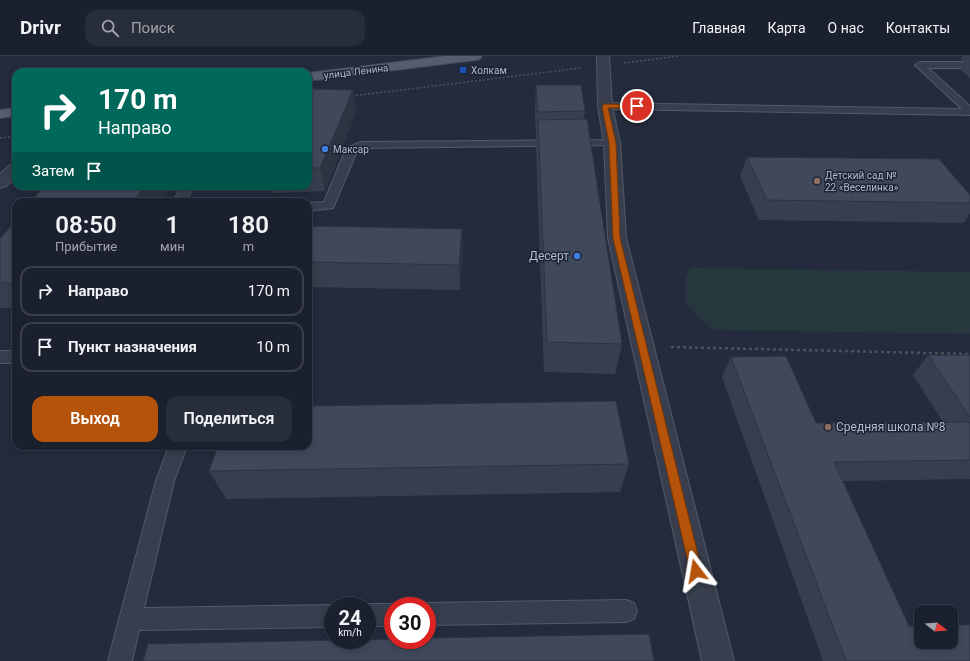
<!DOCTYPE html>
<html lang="ru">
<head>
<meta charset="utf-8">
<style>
	:root { --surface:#1b202e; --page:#282d3a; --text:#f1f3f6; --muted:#a0a3aa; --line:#393e4a; --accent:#b45309 }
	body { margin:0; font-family:Roboto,sans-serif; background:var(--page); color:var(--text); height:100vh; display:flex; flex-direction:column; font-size:15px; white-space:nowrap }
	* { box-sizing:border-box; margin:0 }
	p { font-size:13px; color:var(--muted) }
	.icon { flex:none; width:22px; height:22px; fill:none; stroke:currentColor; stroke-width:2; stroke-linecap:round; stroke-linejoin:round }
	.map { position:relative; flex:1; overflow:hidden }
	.details { position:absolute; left:12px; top:142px; width:300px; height:252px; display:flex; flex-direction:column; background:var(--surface); border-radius:12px; box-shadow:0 2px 10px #0003,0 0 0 1px var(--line) }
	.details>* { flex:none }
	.banner { position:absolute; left:12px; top:12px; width:300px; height:122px; border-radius:12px; box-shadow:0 2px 10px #0003,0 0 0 1px var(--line); background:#00695c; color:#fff; overflow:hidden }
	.needle { width:26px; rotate:107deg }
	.tools { position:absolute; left:914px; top:549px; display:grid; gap:8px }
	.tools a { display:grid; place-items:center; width:44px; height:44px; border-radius:8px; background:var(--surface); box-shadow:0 2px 10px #0003,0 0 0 1px var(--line); font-size:20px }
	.speed { position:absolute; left:324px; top:541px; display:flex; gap:8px; font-size:20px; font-weight:700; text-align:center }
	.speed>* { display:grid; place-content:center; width:52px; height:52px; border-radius:50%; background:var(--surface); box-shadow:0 2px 10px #0003,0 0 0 1px var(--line); line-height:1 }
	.speed small { font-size:10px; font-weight:400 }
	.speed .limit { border:6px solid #d22; background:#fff; color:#111 }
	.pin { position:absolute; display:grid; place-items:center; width:34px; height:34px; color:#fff; margin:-17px; border:2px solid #fff; border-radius:50%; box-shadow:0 1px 4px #0007 }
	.me { position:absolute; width:44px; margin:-22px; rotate:346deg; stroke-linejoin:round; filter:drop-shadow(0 0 3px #0008) }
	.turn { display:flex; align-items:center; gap:14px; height:84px; padding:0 20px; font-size:18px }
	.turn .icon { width:52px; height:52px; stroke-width:2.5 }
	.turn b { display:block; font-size:28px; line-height:34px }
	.then { display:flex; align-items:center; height:38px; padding:0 20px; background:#0003; gap:8px; font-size:15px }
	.eta { display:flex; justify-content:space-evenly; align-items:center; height:68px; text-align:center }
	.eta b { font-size:24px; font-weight:600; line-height:28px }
	.cta { display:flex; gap:8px; margin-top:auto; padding:8px 20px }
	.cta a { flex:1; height:46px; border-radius:12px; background:var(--accent); color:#fff; font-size:16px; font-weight:600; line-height:46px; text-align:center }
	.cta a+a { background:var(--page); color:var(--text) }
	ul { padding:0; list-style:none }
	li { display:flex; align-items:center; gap:12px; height:50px; margin:0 8px 6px; padding:0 12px; border:2px solid var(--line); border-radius:12px }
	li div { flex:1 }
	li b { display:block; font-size:15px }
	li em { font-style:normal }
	header { display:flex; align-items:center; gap:24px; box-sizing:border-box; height:56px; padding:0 20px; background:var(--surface); border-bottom:1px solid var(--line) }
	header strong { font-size:19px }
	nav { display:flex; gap:22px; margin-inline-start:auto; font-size:14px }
	.search { width:280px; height:36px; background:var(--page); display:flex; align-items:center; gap:10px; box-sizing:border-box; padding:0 14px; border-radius:12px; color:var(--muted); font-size:15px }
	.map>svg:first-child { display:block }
	.green { fill:#26383e }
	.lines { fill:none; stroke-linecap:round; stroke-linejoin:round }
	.service-casing { stroke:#535968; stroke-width:2 }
	.minor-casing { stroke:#535968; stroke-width:2 }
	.primary-casing { stroke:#414756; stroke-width:2 }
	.path-far1 { stroke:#44555b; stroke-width:1.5; stroke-dasharray:2 2; stroke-linecap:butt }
	.path { stroke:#44555b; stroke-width:2.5; stroke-dasharray:3 3; stroke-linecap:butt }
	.service { fill:#383e4d; fill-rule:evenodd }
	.minor { fill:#383e4d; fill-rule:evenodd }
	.primary { fill:#565d6d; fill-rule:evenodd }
	.wall { fill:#373f4f }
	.shaded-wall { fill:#2d3340 }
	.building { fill:#40495c; stroke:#2d3340 }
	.route { fill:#b45309; stroke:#753606 }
	.transit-dot { fill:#1a4fb4; stroke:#1d2332; stroke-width:1.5 }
	.shop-dot { fill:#3f7fe0; stroke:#1d2332; stroke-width:1.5 }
	.education-dot { fill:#8d6e63; stroke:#1d2332; stroke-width:1.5 }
	.labels { text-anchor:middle; stroke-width:3; stroke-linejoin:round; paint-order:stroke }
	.far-poi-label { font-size:10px; fill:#b3b9c8; stroke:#1d2332; text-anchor:start }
	.far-street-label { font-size:10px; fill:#b3b9c8; stroke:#1d2332 }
	.poi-label { font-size:12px; fill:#b3b9c8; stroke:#1d2332; text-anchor:end }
</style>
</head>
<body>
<header>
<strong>Drivr</strong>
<div class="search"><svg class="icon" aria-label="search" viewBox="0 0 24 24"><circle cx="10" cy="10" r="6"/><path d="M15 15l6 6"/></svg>Поиск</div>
<nav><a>Главная</a><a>Карта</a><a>О нас</a><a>Контакты</a></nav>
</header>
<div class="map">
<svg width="970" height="605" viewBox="0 0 970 605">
	<rect width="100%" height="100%" fill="#242b3d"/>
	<path class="green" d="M690,212L970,216V278L713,274L698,261L686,247V222Z"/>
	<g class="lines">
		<g class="service-casing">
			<g id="service">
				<path d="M920,6H970V12H928L970,50V59L605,53L600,50L605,47L962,53L917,11L915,9Z"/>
				<path d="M612,84L616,85L617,87L616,89L363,92L357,95L333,152L308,155V147L324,146L346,93L348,91L361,86Z"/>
				<path d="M183,130H195L184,146H172Z"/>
				<rect x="0" y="295" width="16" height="12"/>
				<path d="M169,390H187L174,425L144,552L333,549L335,550H333V571L139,574L132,605H108L156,425Z"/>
				<path d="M626,544L634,547L637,555L634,563L626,566L427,569V550H420L427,547Z"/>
				<path d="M367,548H393L398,550H393V570H367V550H362Z"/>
			</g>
		</g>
		<g class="minor-casing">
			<g id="minor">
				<path d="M597,0H609L612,50L620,87L626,182L734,605H702L608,182L604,87L598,50Z"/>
				<path d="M16,107V121L6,130L0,132V118L10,109Z"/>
			</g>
		</g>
		<g class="primary-casing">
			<g id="primary">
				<path d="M446,0H482L480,3L476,4L308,25V17Z"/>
				<path d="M16,52V60L0,62V54Z"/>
			</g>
		</g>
		<g class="path-far1">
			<path d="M624,7L679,0"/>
			<path d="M352,40L581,12"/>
			<path d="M0,82L16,80"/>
		</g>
		<path class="path" d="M671,291L970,298"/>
		<use href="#service" class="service"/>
		<use href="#minor" class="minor"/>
		<use href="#primary" class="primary"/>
	</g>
	<g class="wall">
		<path d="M962,0H970V22L961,14L965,5L960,4Z"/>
		<path d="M536,29L585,55L584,63L622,288L615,318L544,316L536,91L537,83H536L535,55Z"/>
		<path d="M308,33L353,34L356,56L325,135L273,137L271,130H308Z"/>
		<path d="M747,101L970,139V157L964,167L759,164L740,120Z"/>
		<path d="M16,164V252H0V186Z"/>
		<path d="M308,170L462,173L463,197L460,234L308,231Z"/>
		<path d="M928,299H970V423L843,425L909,570L970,605H823L722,321L731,301L816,367L943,366L913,319Z"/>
		<path d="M629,408L620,436L226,443L209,415Z"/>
	</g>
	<g class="shaded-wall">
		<path d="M353,34L356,56L325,135L320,112Z"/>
		<path d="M145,130H172L161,146H133Z"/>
		<path d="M462,173L463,197L460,234L459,209Z"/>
	</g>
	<g class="building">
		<path d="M536,29H581L585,55L538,56Z"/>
		<path d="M308,33L353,34L320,112H308Z"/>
		<path d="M587,63L622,288L547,286L538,64Z"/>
		<path d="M747,101L939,103L970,139V147L767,144Z"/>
		<path d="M44,130H145L133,146H31Z"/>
		<path d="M16,164V227H0V183Z"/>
		<path d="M308,170L462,173L459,209L308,206Z"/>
		<path d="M928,299H970V361Z"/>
		<path d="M786,300L816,367L970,366V404L834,406L909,570H921V586H951V569H970V605H846L731,301Z"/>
		<path d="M616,345L629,408L209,415L218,390H308V350Z"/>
		<path d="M649,578L654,605H143L148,588L393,583V584H427V582Z"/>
	</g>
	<path class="route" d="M605,48L637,49L640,50L637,52H608L616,87L620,182L702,515L701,519L696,521L692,519L690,515L613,182L609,87L602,50Z"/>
	<rect class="transit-dot" x="459" y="10" width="8" height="8" rx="2"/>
	<g class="shop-dot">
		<circle cx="325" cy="93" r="4"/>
		<circle cx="577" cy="200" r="4"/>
	</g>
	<g class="education-dot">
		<circle cx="817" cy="125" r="4"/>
		<circle cx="828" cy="371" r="4"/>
	</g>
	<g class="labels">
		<g class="far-poi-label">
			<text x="471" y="18">Холкам</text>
			<text x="333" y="97">Максар</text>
			<text x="825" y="123">Детский сад №<tspan x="825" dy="12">22 «Веселинка»</tspan></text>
		</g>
		<g class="far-street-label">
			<text transform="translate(356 15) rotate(-7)" y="4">улица Ленина</text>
		</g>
		<g class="poi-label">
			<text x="569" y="204">Десерт</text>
			<text x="836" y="375" text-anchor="start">Средняя школа №8</text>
		</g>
	</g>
</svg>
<div class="tools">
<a><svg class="needle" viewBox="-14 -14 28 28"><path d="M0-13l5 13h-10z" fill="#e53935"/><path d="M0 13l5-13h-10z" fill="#a0a3aa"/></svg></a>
</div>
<div class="speed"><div>24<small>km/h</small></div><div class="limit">30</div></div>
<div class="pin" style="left:637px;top:50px;background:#d93025"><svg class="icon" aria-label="arrive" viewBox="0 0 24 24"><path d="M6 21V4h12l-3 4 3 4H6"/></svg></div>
<svg class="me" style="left:696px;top:515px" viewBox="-20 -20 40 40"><path d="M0-17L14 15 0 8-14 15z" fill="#b45309" stroke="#fff" stroke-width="4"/></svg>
<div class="banner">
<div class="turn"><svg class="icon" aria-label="right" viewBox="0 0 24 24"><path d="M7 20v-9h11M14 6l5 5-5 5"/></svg><div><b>170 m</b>Направо</div></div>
<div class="then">Затем<svg class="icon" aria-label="arrive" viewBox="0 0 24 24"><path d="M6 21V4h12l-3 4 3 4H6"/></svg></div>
</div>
<section class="details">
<div class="eta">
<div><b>08:50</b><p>Прибытие</p></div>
<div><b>1</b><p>мин</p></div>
<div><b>180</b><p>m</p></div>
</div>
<ul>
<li><svg class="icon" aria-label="right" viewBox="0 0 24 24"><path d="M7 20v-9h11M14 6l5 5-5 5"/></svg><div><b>Направо</b></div><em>170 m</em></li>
<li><svg class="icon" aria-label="arrive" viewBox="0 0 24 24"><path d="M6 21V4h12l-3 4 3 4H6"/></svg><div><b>Пункт назначения</b></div><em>10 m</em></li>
</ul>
<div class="cta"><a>Выход</a><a>Поделиться</a></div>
</section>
</div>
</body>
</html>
